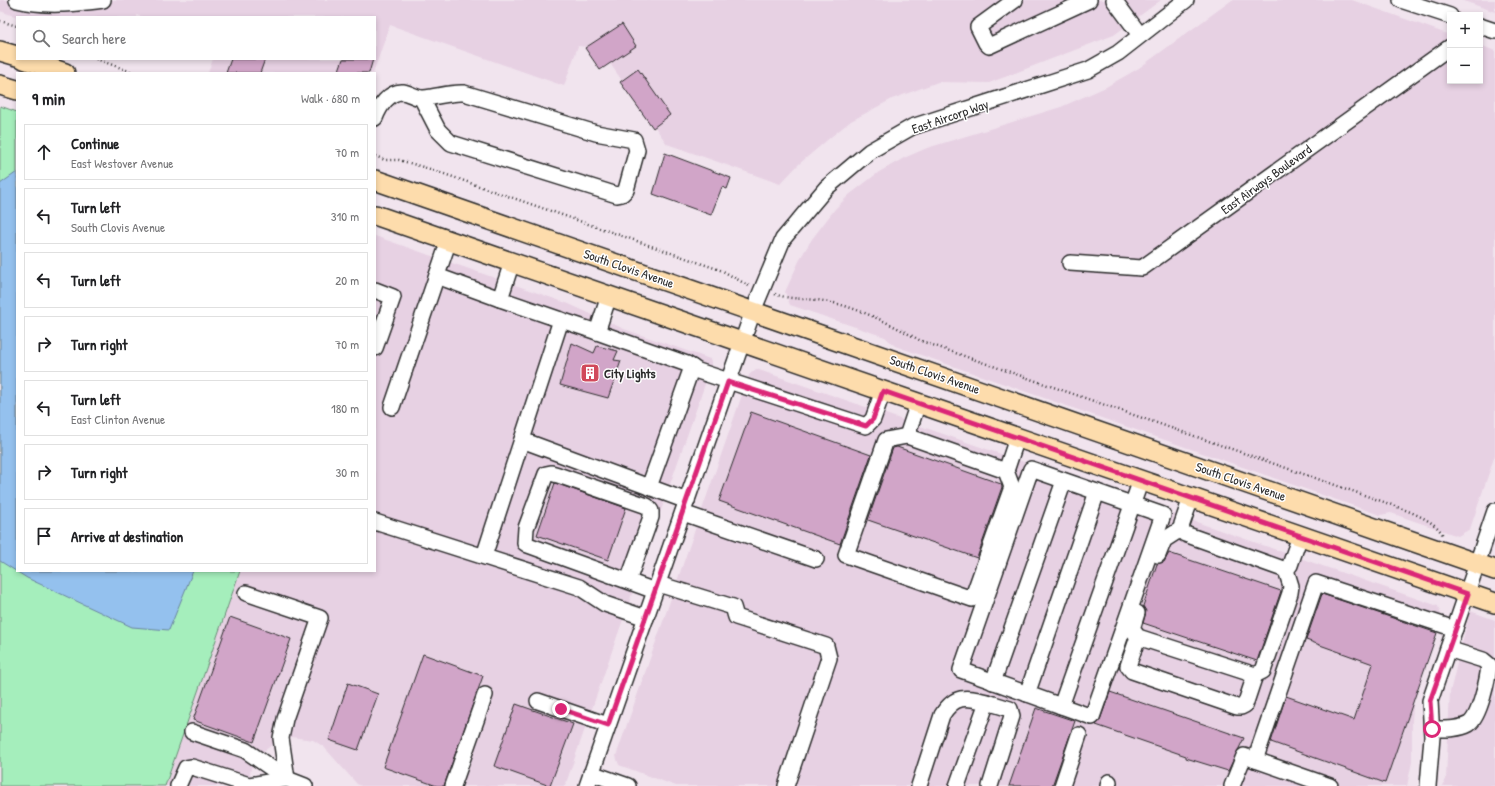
<!DOCTYPE html>
<html lang="en">
<head>
<meta charset="utf-8">
<style>
	body { margin:0; font-family:"Patrick Hand",sans-serif; background:#f6f6f6; color:#202124 }
	.controls { position:absolute; right:12px; top:12px; display:grid; overflow:hidden; border-radius:0px; box-shadow:0 2px 6px #0003 }
	.controls button { width:36px; height:36px; display:grid; place-items:center; padding:0; border:0; border-bottom:1px solid #e0e0e0; background:#fff; color:#202124; font:20px sans-serif }
	.stop { position:absolute; width:12px; height:12px; margin:-9px; border:3px solid #db2777; border-radius:50%; background:#fff }
	.stop.end { background:#db2777; border-color:#fff; box-shadow:0 1px 4px #0008 }
	.list { margin:0; padding:0; list-style:none }
	h2 { display:flex; justify-content:space-between; align-items:center; height:52px; margin:0; padding:0 16px; font-size:17px }
	h2 small { font-size:13px; font-weight:400; color:#757577 }
	.list li { display:grid; grid-template-columns:26px 1fr auto; gap:12px; align-items:center; box-sizing:border-box; height:56px; margin:0 8px 8px; padding:0 8px; border:1px solid #e0e0e0; border-radius:0px }
	.list b { display:block; font-size:15px; white-space:nowrap }
	.list p { margin:0; font-size:13px; white-space:nowrap; color:#757577 }
	.list em { font-size:13px; font-style:normal; color:#757577 }
	.icon { flex:none; width:22px; height:22px; fill:none; stroke:currentColor; stroke-width:2; stroke-linecap:round; stroke-linejoin:round }
	.map { position:relative; flex:none; width:1495px; height:786px; overflow:hidden }
	.search { position:absolute; background:#fff; box-shadow:0 2px 6px #0003; left:16px; top:16px; width:360px; height:44px; display:flex; align-items:center; gap:10px; box-sizing:border-box; padding:0 14px; border-radius:0px; color:#757577; font-size:15px }
	.panel { position:absolute; background:#fff; box-shadow:0 2px 6px #0003; left:16px; top:72px; width:360px; height:500px; border-radius:0px }
	.map>svg:first-child { display:block }
</style>
</head>
<body>
<div class="map">
<svg width="1495" height="786" viewBox="0 0 1495 786">
	<rect width="100%" height="100%" fill="#f1e4ee"/>
	<filter id="ink" filterUnits="userSpaceOnUse"><feTurbulence type="fractalNoise" baseFrequency=".025" numOctaves="2"/><feDisplacementMap in="SourceGraphic" scale="8" xChannelSelector="R" yChannelSelector="G"/><feConvolveMatrix kernelMatrix="1 2 1 2 8 2 1 2 1" color-interpolation-filters="sRGB"/></filter>
	<g filter="url(#ink)">
		<!-- built -->
		<g fill="#e7d1e3">
			<path d="M0 0H1161L1114 35 989 83 938 82 892 99 851 121 832 136 799 164 780 184 667 144 599 48 578 46 564 86 390 25 373 73H208L213 59H375V17H142L137 15V17H17L0 11Z"/>
			<path d="M1232 0H1352L1450 35V81H1480V45L1495 51V455L1470 529 1458 536 1391 513 1380 515 895 346 885 337 790 305 785 292 801 257 812 239 835 209 849 195 879 172 904 158 927 148 1061 107 1106 87 1139 68Z"/>
			<path d="M1461 0H1495V12Z"/>
			<path d="M375 236 569 304 624 329 710 359 712 364 565 786H361L357 784 324 747 313 740 292 737 277 741 259 755 251 768 248 786H165L240 571H375Z"/>
			<path d="M756 369 1438 606 1441 615 1414 697 1412 720V762L1407 786H676L619 765 616 756 749 375Z"/>
			<path d="M1470 611 1495 620V786H1443L1446 779 1450 692Z"/>
		</g>
		<!-- green -->
		<path fill="#a5eebc" stroke="#688c74" d="M0 106 17 112V571H240L165 786H0Z"/>
		<!-- water -->
		<path fill="#94c1ee" stroke="#6a85a0" d="M17 172V571H193L169 630 132 627 27 578 0 561V184Z"/>
		<!-- building -->
		<g fill="#d1a5c8" stroke="#2b2b2b">
			<path d="M622 24 636 46 600 70 585 48Z"/>
			<path d="M231 59H265L260 73H226Z"/>
			<path d="M343 59H373L369 73H338Z"/>
			<path d="M638 69 670 115 653 128 620 82Z"/>
			<path d="M665 153 731 178 727 189 722 187 711 215 653 194Z"/>
			<path d="M572 343 594 353 597 346 618 351 614 360 621 361 608 398 560 385Z"/>
			<path d="M751 412 871 455 840 544 719 501Z"/>
			<path d="M897 447 1001 484 1002 487 977 558 868 520 893 448Z"/>
			<path d="M555 483 626 508 608 560 537 535Z"/>
			<path d="M1169 553 1281 591 1257 661 1143 623 1146 611 1143 606 1157 564 1164 562Z"/>
			<path d="M1322 594 1437 633 1385 783 1271 742 1286 696 1354 720 1373 664 1306 640Z"/>
			<path d="M230 617 291 639 254 742 193 720Z"/>
			<path d="M423 654 483 676 444 786H437L383 767Z"/>
			<path d="M348 683 378 694 358 750 329 740Z"/>
			<path d="M1110 692 1244 738 1228 771 1186 758V756L1096 725 1100 720Z"/>
			<path d="M516 704 573 724 550 786 494 766Z"/>
			<path d="M1036 708 1075 721 1052 786H1009Z"/>
		</g>
		<g fill="none" stroke-linecap="round" stroke-linejoin="round">
			<!-- minor casing -->
			<g stroke="#2b2b2b" stroke-width="18">
				<g id="minor">
					<path d="M17 0C47 7 72 4 103 0"/>
					<path d="M1015 0 978 27 986 43 989 46 1089 0"/>
					<path d="M1114 0 1140 35"/>
					<path d="M1401 0 1450 16"/>
					<path d="M1480 26 1495 31"/>
					<path d="M375 118C379 107 389 91 403 92 410 93 417 99 424 98 437 97 450 92 464 93L596 133 634 140 637 150 626 190 622 194 617 195 451 143 438 130 422 99"/>
					<path d="M512 262 500 299 561 320"/>
					<path d="M1070 263 1142 268 1450 47"/>
					<path d="M437 276 500 299"/>
					<path d="M375 290 393 297 375 348"/>
					<path d="M597 332 687 364 698 371 866 426 873 419 883 391"/>
					<path d="M918 403 907 436 1006 471 1017 438"/>
					<path d="M392 407 449 240"/>
					<path d="M907 436 886 440 846 555 972 599 1012 487 1006 471"/>
					<path d="M522 440 649 487"/>
					<path d="M1031 469 1163 515 1092 717 961 670Z"/>
					<path d="M1191 498 1182 524 1181 529 1185 534 1283 569 1286 570 1290 565 1300 536"/>
					<path d="M687 501 649 487 692 367"/>
					<path d="M683 513 816 559"/>
					<path d="M375 522 579 587 605 604 646 618"/>
					<path d="M1158 555 1164 540 1181 529"/>
					<path d="M484 556 561 320 597 332 609 296"/>
					<path d="M628 581 651 517V511L647 506 558 475 551 473 546 474 526 528 525 543 528 545 655 591"/>
					<path d="M658 584 733 607 736 617 826 646 829 658 786 786"/>
					<path d="M246 593 320 618 285 719 281 738 287 779"/>
					<path d="M1137 613 1132 629 1138 637 1255 675 1263 671 1290 593 1291 586 1286 570"/>
					<path d="M1138 637 1128 666 1132 671 1237 707H1241L1245 705 1255 675"/>
					<path d="M993 682 1064 481"/>
					<path d="M1027 694 1097 492"/>
					<path d="M538 701 608 725"/>
					<path d="M1061 706 1141 480"/>
					<path d="M1432 729C1444 729 1458 730 1469 724 1480 716 1488 678 1489 665L1483 660 1448 649"/>
					<path d="M192 732 245 750 287 779 305 786"/>
					<path d="M1255 760 1316 583 1455 629"/>
					<path d="M591 773 628 786"/>
					<path d="M178 786 186 768 192 767 249 785 287 779"/>
					<path d="M453 786 485 695"/>
					<path d="M587 786 753 311 783 239 826 188 870 151 912 127 1088 70 1118 53 1186 0"/>
					<path d="M919 786 942 715C955 694 966 697 987 702"/>
					<path d="M957 786 987 702 1010 709 1012 716 990 786"/>
					<path d="M1062 786 1079 735"/>
					<path d="M1108 786 1109 782"/>
					<path d="M1232 786 1244 756 1330 786"/>
					<path d="M1428 786 1432 737 1430 701 1495 511"/>
				</g>
			</g>
			<!-- major casing -->
			<g stroke="#2b2b2b" stroke-width="22">
				<g id="major">
					<path d="M0 51 17 56"/>
					<path d="M24 59 65 73"/>
					<path d="M0 85 17 90"/>
					<path d="M375 180 1495 570"/>
					<path d="M375 215 1495 603"/>
				</g>
			</g>
			<!-- path -->
			<g stroke="#2b2b2b" stroke-width="2.5" stroke-dasharray="1 3" stroke-linecap="butt">
				<path d="M0 21 17 26"/>
				<path d="M96 59 135 73"/>
				<path d="M375 156 385 160H399L430 169 723 271 749 286"/>
				<path d="M775 294C790 300 807 298 824 301 855 306 894 325 921 341L1384 502C1399 508 1437 519 1443 536"/>
			</g>
			<!-- minor -->
			<use href="#minor" stroke="#fff" stroke-width="15"/>
			<!-- major -->
			<use href="#major" stroke="#fddcac" stroke-width="19"/>
		</g>
	</g>
	<g fill="none" stroke-linecap="round" stroke-linejoin="round" filter="url(#ink)">
		<!-- route -->
		<path stroke="#db2777" stroke-width="5" d="M561 709 608 725 728 382 866 426 873 419 883 391 1468 594 1430 701 1432 729"/>
	</g>
	<!-- icons -->
	<defs>
		<g id="building-square" transform="scale(1)"><rect x="-9" y="-9" width="18" height="18" rx="4" fill="#d1495b" stroke="#fff"/><path d="M-4-6H4V6H1V3H-1V6H-4ZM-2.5-4.3h1.7v1.8h-1.7ZM.8-4.3h1.7v1.8H.8ZM-2.5-1h1.7V.8h-1.7ZM.8-1h1.7V.8H.8Z" fill="#fff"/></g>
	</defs>
	<g fill-rule="evenodd">
		<use href="#building-square" x="590" y="373"/>
	</g>
	<g text-anchor="middle" stroke-width="3" stroke-linejoin="round" paint-order="stroke">
		<!-- street labels -->
		<g font-size="13" fill="#2b2b2b" stroke="#fff">
			<text transform="translate(950 116) rotate(-19)" y="5">East Aircorp Way</text>
			<text transform="translate(1266 179) rotate(-36)" y="5">East Airways Boulevard</text>
			<text transform="translate(629 268) rotate(19)" y="5">South Clovis Avenue</text>
			<text transform="translate(935 374) rotate(19)" y="5">South Clovis Avenue</text>
			<text transform="translate(1241 481) rotate(19)" y="5">South Clovis Avenue</text>
		</g>
		<!-- poi labels -->
		<g font-size="13" font-weight="bold" fill="#2b2b2b" stroke="#fff" text-anchor="start">
			<text x="604" y="378">City Lights</text>
		</g>
	</g>
</svg>
<div class="controls">
<button>+</button>
<button>−</button>
</div>
<div class="stop" style="left:1432px;top:729px"></div>
<div class="stop end" style="left:561px;top:709px"></div>
<div class="search"><svg class="icon" aria-label="search" viewBox="0 0 24 24"><circle cx="10" cy="10" r="6"/><path d="M15 15l6 6"/></svg>Search here</div>
<section class="panel">
<h2>9 min<small>Walk · 680 m</small></h2>
<ul class="list">
<li><svg class="icon" aria-label="ahead" viewBox="0 0 24 24"><path d="M12 20V5M6 11l6-6 6 6"/></svg><div><b>Continue</b><p>East Westover Avenue</p></div><em>70 m</em></li>
<li><svg class="icon" aria-label="left" viewBox="0 0 24 24"><path d="M17 20v-9H6M10 6l-5 5 5 5"/></svg><div><b>Turn left</b><p>South Clovis Avenue</p></div><em>310 m</em></li>
<li><svg class="icon" aria-label="left" viewBox="0 0 24 24"><path d="M17 20v-9H6M10 6l-5 5 5 5"/></svg><div><b>Turn left</b></div><em>20 m</em></li>
<li><svg class="icon" aria-label="right" viewBox="0 0 24 24"><path d="M7 20v-9h11M14 6l5 5-5 5"/></svg><div><b>Turn right</b></div><em>70 m</em></li>
<li><svg class="icon" aria-label="left" viewBox="0 0 24 24"><path d="M17 20v-9H6M10 6l-5 5 5 5"/></svg><div><b>Turn left</b><p>East Clinton Avenue</p></div><em>180 m</em></li>
<li><svg class="icon" aria-label="right" viewBox="0 0 24 24"><path d="M7 20v-9h11M14 6l5 5-5 5"/></svg><div><b>Turn right</b></div><em>30 m</em></li>
<li><svg class="icon" aria-label="arrive" viewBox="0 0 24 24"><path d="M6 21V4h12l-3 4 3 4H6"/></svg><div><b>Arrive at destination</b></div></li>
</ul>
</section>
</div>
</body>
</html>
